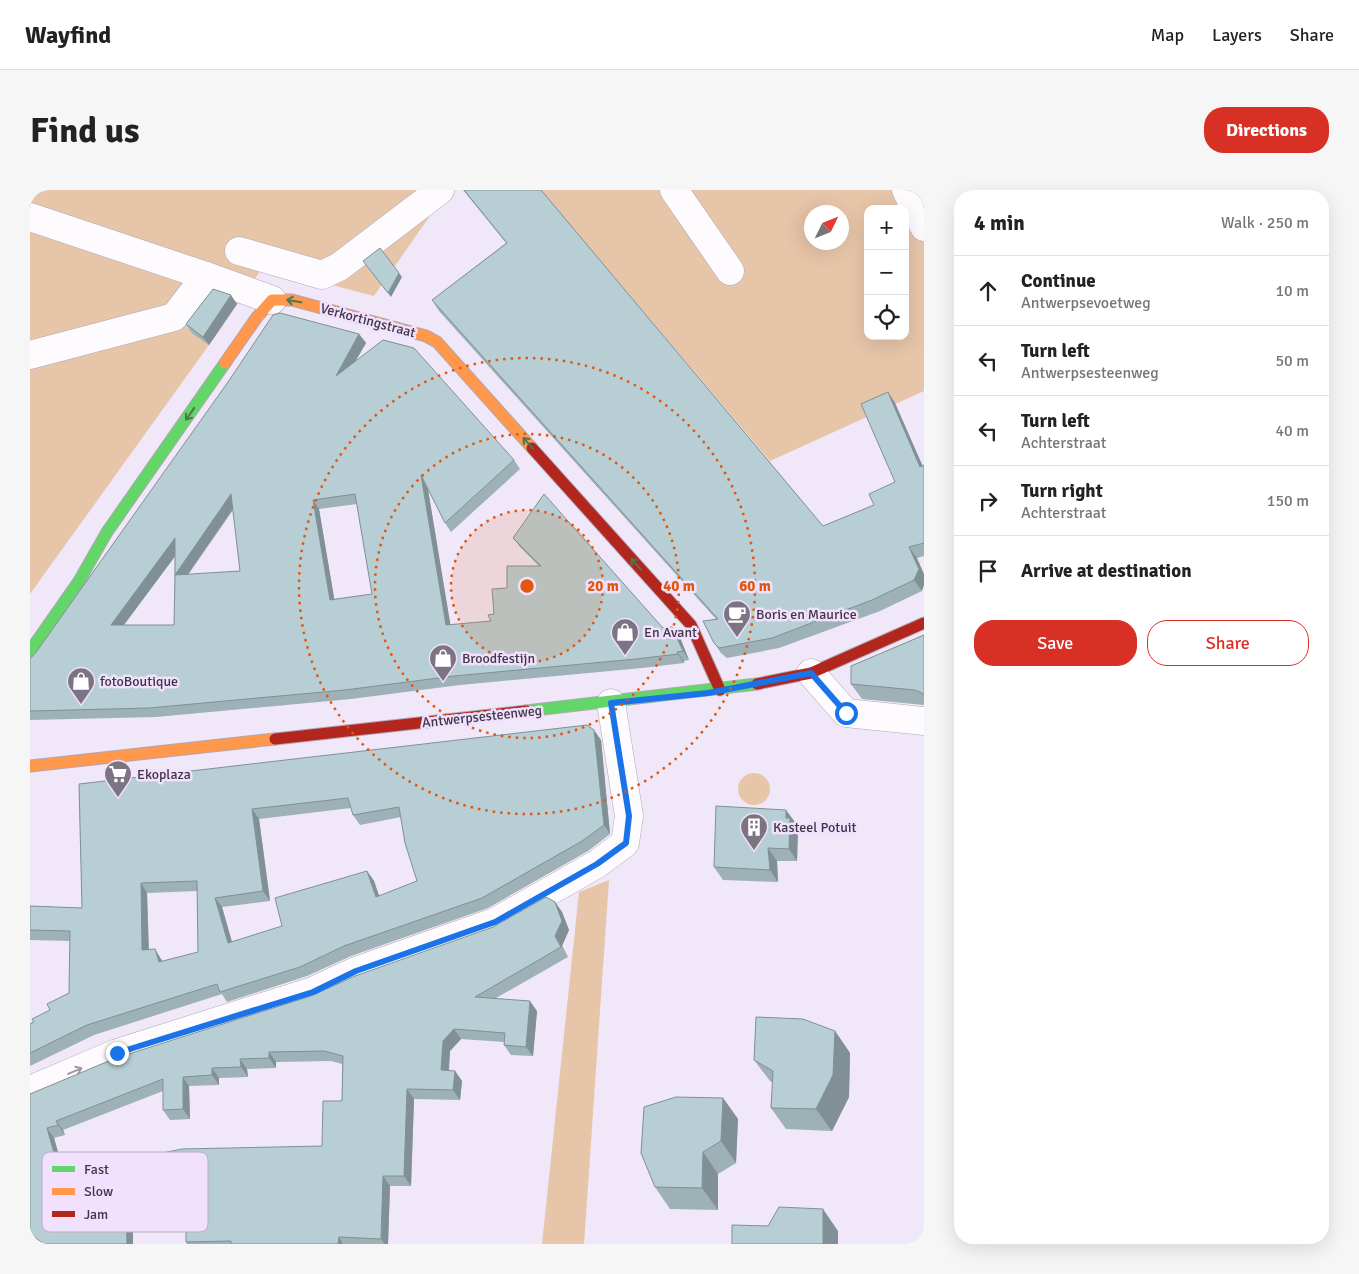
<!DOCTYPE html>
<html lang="en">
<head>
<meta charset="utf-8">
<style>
	body { margin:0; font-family:Signika,sans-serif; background:#f6f6f6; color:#222 }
	.controls { position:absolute; right:15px; top:15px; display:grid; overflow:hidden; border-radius:10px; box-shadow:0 5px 20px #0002 }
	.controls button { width:45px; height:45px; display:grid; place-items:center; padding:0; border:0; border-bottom:1px solid #e0e0e0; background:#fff; color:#222; font:25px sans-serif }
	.compass { position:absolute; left:774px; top:15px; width:45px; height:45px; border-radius:50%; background:#fff; box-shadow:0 5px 20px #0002; rotate:47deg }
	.stop { position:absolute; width:15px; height:15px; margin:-11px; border:4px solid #1a73e8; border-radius:50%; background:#fff }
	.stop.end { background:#1a73e8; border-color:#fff; box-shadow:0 1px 5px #0008 }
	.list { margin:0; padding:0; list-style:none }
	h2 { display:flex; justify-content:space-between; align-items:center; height:65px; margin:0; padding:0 20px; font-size:21px }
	h2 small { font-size:16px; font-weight:400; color:#767676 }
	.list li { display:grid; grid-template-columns:32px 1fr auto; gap:15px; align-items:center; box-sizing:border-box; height:70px; padding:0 20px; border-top:1px solid #e0e0e0 }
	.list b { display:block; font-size:19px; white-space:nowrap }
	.list p { margin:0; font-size:16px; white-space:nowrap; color:#767676 }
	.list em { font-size:16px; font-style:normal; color:#767676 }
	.actions { display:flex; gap:10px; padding:15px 20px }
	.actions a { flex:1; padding:11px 0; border:1px solid #d93025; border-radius:20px; text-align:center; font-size:18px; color:#d93025 }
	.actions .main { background:#d93025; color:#fff }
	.icon { flex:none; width:28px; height:28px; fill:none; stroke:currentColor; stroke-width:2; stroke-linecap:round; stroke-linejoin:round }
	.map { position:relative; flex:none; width:894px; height:1054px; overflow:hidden; border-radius:20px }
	header { display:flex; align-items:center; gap:30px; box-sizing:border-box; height:70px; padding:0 25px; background:#fff; border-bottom:1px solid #e0e0e0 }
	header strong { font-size:24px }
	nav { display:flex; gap:28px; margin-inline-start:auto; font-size:18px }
	.intro { display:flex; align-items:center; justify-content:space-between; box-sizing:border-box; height:120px; padding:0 30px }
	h1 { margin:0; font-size:35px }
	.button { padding:12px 22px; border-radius:20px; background:#d93025; color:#fff; font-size:18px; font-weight:700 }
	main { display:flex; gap:30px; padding:0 30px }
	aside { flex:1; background:#fff; border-radius:20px; box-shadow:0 5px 20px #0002 }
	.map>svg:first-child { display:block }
</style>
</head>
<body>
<header>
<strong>Wayfind</strong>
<nav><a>Map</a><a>Layers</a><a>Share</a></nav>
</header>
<div class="intro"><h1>Find us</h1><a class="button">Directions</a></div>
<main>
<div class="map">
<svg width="894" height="1054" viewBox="0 0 894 1054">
	<rect width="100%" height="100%" fill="#f0e7f8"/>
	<!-- green -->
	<g fill="#e7c5a9" fill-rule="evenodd">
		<path d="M0 0H418L344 106 233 77 179 155 0 404Z"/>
		<path d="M511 0H894V201L740 271ZM838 19H875V146H838ZM782 22H812V52H782Z"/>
		<circle cx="724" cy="599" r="16"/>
		<path d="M579 690 554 1054H512L549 702Z"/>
	</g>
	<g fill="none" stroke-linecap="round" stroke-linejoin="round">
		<!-- street casing -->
		<g stroke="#afa7b5" stroke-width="29">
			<g id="street">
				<path d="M644 0 700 81"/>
				<path d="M876 0 894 37"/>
				<path d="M0 27 176 86"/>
				<path d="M209 61 292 85 309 77 410 0"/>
				<path d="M0 165 144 127 176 86 242 110"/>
				<path d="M781 483 816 523 894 531"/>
				<path d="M0 900 87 863 283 801 326 781 465 732 567 674 595 653 599 626 581 513"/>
			</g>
		</g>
		<!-- fast casing -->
		<g stroke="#afa7b5" stroke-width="13">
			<g id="fast">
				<path d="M0 461 49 391 77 342 195 173"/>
				<path d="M496 521 727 494"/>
			</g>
		</g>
		<!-- slow casing -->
		<g stroke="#afa7b5" stroke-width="13">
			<g id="slow">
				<path d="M195 173 227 127 242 110H262L396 146 407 152 502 258"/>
				<path d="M0 576 245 549"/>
			</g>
		</g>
		<!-- jam casing -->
		<g stroke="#afa7b5" stroke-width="13">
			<g id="jam">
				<path d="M502 258 661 435 690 500"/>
				<path d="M727 494 781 483 894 433"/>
				<path d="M245 549 496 521"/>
			</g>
		</g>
		<!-- street -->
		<use href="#street" stroke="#fdfbfe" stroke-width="28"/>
		<!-- fast -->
		<use href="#fast" stroke="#63d668" stroke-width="11"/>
		<!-- slow -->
		<use href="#slow" stroke="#ff974d" stroke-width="11"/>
		<!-- jam -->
		<use href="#jam" stroke="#b3261e" stroke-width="11"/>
	</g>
	<!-- wall -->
	<g fill="#9db1b6" fill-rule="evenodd">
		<path d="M433 0H511L793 336 844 315 865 292 858 202 865 213 892 276 894 275V366L887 368 892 401 850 421 749 458 697 468 691 463 684 453 686 429 409 121 402 110 476 53Z"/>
		<path d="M207 114 179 155 162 143 156 134Z"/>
		<path d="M329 144 336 153 325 171 484 270 490 279 421 342 415 333 398 299 420 435 461 431 477 398 509 376 490 357 483 348 633 438 642 437 649 445 659 470 654 471V473L612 478 430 495 321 509 126 527 0 530V469ZM327 314 342 404 304 409 289 319ZM203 320 210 381 158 385ZM145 366 144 435H94Z"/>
		<path d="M894 445V515L832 509 821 494Z"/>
		<path d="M571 550 580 644 558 661 458 718 321 766 277 786 197 812 192 804 64 845 0 876V834L20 820 39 803 40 751 0 750V716L52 718 49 594ZM321 618 323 625 330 635 371 627 387 691 349 706 344 691 337 681 252 736 202 752 192 717 240 711 229 629ZM167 701 168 762 132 771 131 769 119 760 117 703Z"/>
		<path d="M765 632V635L768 640 767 671H747L748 692 693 690 684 677Z"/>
		<path d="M525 712 532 722 539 740 532 756 538 767 466 808 507 821 503 866 481 865 474 855V852L431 849 420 861 419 881H425L432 891 430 910 384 909 381 996H360L358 1054H157L156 1052V1031H103V1054H7L0 1049V904L281 806 463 737ZM301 871 312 874V911L292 956 34 983 24 948 35 945 33 940 133 901V920L140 930 160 929 159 896 189 895V888L218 887 217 879 246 878V872Z"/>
		<path d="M805 841 820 863 819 907 802 941 756 939 741 918 743 893 740 891 724 870Z"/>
		<path d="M693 908 708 929 706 973 688 984V1020L640 1019 625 997Z"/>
	</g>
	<!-- shaded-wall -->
	<g fill="#809094">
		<path d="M369 83 372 87 361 107 358 103Z"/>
		<path d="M201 105 207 114 179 155 173 147Z"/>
		<path d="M329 144 336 153 312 195 306 186Z"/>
		<path d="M858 202 865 213 894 279 890 277Z"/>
		<path d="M391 285 397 294 422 444 416 435Z"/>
		<path d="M201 304 207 313 151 394 145 385Z"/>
		<path d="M283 310 289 319 306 419 300 410Z"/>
		<path d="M145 348 152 357 87 444 81 435Z"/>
		<path d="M879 357 887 368 894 384V395L892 401 884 390Z"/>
		<path d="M642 437 649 445 659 470 653 461Z"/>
		<path d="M647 462 654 471V473L648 464Z"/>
		<path d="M564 540 571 550 580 644 574 635Z"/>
		<path d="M222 619 229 629 240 711 233 701Z"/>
		<path d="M756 620 765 632V635L768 640 767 671 759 659 756 628Z"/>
		<path d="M738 658 747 671 748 692 740 680Z"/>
		<path d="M337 681 344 691 353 717 346 707Z"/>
		<path d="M111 693 117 703 119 770 112 760Z"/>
		<path d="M185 708 192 717 205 763 198 753Z"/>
		<path d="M525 712 532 722 539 740 532 756 538 767 525 746Z"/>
		<path d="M125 759 131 769 136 782 129 772Z"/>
		<path d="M500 811 507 821 503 866 496 857Z"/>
		<path d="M424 839 431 849 420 861 418 890 411 880 413 851Z"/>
		<path d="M805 841 820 863 819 907 802 941 786 919Z"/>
		<path d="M239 862 246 872V878L239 868Z"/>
		<path d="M210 869 217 879 218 887 211 877Z"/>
		<path d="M182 878 189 888V895L182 885Z"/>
		<path d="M425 881 432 891 430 910 423 900Z"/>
		<path d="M153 887 159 896 160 929 153 919Z"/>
		<path d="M377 899 384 909 381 996 374 986Z"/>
		<path d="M693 908 708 929 706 973 691 951Z"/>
		<path d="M26 931 33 940 35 945 28 935Z"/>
		<path d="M17 938 24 948 37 994 30 984Z"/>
		<path d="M673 962 688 984V1020L672 998Z"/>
		<path d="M353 986 360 996 358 1054H355L351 1049Z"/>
		<path d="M793 1019 808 1041V1054H793Z"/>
		<path d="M96 1021 103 1031V1054H97Z"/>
		<path d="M309 1047 313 1054H308Z"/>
	</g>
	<!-- building -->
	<g fill="#b7ced4" stroke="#809094" fill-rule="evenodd">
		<path d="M434 0H511L793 336 844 315 839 304 865 292 831 214 858 202 890 277 894 275V353L879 357 889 379 884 390 842 410 742 448 689 458 684 453 673 431 688 429 402 110 477 53Z"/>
		<path d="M350 58 369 83 358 103 333 71Z"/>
		<path d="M183 99 201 105 173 147 156 134Z"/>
		<path d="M250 123 329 144 306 186 353 150 384 158 484 270 415 333 391 285 416 435 461 431 458 425 464 424 462 399 477 398V376H511L483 348 514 304 633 438 642 437 653 461 647 462 648 464 606 469 424 486 315 500 119 518 0 521V469L7 461 198 192 243 125ZM201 304 210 381 145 385 144 435H81L145 348V385ZM325 304 342 404 300 410 283 310Z"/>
		<path d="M894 445V505L892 503 885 500 821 494V476Z"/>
		<path d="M557 535 564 540 574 635 552 651 452 708 314 756 270 777 190 802 187 794 57 835 0 863V834L4 832 2 829 20 820 17 814 39 803 40 741 0 740V716L52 718 49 594ZM318 608 323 625 369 617 375 653 387 691 346 707 337 681 245 708 252 736 198 753 185 708 233 701 222 619ZM167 691 168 762 129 772 125 759 112 760 111 693Z"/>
		<path d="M686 616 756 620V628H760L759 659 738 658 740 680 684 677Z"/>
		<path d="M516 707 525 712 532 731 525 746 531 757 445 807 500 811 496 857 474 855 475 843 424 839 413 851 411 880 425 881 423 900 377 899 374 986H353L351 1049 309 1047 308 1054H201V1051L156 1052V1021H96L97 1054H14L0 1044V904L86 868 281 806 325 786 463 737ZM294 861 313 866 312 911H293L292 956 152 959 30 984 17 938 28 935 26 931 133 889V920L153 919V887L182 885V878L211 877 210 869 239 868V862Z"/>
		<path d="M726 827 773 829 805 841 803 885 786 919 741 918 743 881 724 870Z"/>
		<path d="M646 907 693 908 691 951 673 962 672 998 625 997 611 963 614 917Z"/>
		<path d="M749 1017 793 1019V1054H702V1035L738 1036Z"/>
	</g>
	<!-- one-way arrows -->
	<defs><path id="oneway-shaft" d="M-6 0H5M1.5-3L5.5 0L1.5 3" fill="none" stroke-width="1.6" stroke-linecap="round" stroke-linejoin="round" transform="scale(1.25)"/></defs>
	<g stroke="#4d7652">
		<use href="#oneway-shaft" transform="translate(264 111) rotate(-170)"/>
		<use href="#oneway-shaft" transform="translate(160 224) rotate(125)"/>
		<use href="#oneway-shaft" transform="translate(498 253) rotate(-132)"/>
		<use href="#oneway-shaft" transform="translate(606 374) rotate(-132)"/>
	</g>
	<use stroke="#9e98a1" href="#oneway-shaft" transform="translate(45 881) rotate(-23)"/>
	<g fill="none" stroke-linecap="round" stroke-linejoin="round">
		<!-- route -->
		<path stroke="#1a73e8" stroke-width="6" d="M87 863 283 802 326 781 465 732 567 674 596 653 599 626 581 513 678 503 781 483 816 523"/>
	</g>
	<!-- distance rings -->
	<circle cx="497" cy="396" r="76" fill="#e0570f" fill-opacity=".12"/>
	<g fill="none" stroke="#e0570f" stroke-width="2.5" stroke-dasharray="2.5 5">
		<circle cx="497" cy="396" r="76"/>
		<circle cx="497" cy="396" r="152"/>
		<circle cx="497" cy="396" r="228"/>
	</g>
	<!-- icons -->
	<defs>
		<g id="cafe-pin" transform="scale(1.4375)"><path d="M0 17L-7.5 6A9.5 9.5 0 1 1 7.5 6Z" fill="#7c7483" stroke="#f1e1fe"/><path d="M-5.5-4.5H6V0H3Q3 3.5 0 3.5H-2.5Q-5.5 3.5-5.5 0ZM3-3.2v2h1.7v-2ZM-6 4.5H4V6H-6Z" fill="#fff"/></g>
		<g id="shop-pin" transform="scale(1.4375)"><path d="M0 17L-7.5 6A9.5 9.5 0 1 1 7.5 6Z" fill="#7c7483" stroke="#f1e1fe"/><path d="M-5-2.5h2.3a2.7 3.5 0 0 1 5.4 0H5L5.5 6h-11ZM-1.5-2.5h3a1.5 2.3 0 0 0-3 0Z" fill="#fff"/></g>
		<g id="supermarket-pin" transform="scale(1.4375)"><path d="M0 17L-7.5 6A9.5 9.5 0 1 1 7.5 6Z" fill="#7c7483" stroke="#f1e1fe"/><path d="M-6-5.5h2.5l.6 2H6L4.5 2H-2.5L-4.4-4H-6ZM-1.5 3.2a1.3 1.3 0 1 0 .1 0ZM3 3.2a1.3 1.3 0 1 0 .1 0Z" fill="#fff"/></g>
		<g id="building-pin" transform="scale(1.4375)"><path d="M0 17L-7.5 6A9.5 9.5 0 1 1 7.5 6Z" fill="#7c7483" stroke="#f1e1fe"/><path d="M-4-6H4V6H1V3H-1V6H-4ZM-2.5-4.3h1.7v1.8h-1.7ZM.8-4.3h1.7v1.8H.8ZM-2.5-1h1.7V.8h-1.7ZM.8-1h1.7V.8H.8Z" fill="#fff"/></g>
	</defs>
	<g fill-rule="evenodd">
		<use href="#cafe-pin" x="707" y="424"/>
		<use href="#shop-pin" x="595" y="442"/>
		<use href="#shop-pin" x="413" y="468"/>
		<use href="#shop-pin" x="51" y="491"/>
		<use href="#supermarket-pin" x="88" y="584"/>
		<use href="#building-pin" x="724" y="637"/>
	</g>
	<g text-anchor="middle" stroke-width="5" stroke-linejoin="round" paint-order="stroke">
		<!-- street labels -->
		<g font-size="14" fill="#3e3644" stroke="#f1e1fe">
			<text transform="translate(338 130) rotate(15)" y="5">Verkortingstraat</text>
			<text transform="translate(452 526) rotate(-6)" y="5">Antwerpsesteenweg</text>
		</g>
		<!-- poi labels -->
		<g font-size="14" fill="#3e3644" stroke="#f1e1fe" text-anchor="start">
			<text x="726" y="429">Boris en Maurice</text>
			<text x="614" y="447">En Avant</text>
			<text x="432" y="473">Broodfestijn</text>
			<text x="70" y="496">fotoBoutique</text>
			<text x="107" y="589">Ekoplaza</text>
			<text x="743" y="642">Kasteel Potuit</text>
		</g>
	</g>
	<!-- legend -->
	<rect x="12" y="962" width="166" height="80" rx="8" fill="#f1e1fe" stroke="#bbaec6" stroke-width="1"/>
	<rect x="22" y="976" width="23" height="6" fill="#63d668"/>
	<rect x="22" y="998" width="23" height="7" fill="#ff974d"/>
	<rect x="22" y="1021" width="23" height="6" fill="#b3261e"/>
	<g font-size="14" fill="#3e3644">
		<text x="54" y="984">Fast</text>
		<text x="54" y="1006">Slow</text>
		<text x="54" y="1029">Jam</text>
	</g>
	<circle cx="497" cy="396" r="8" fill="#e0570f" stroke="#f1e1fe" stroke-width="2.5"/>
	<g font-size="15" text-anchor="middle" font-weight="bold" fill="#e0570f" stroke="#f1e1fe" stroke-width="5" stroke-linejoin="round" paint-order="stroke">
		<text x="573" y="401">20 m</text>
		<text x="649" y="401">40 m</text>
		<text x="725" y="401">60 m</text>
	</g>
</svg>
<div class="controls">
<button>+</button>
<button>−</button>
<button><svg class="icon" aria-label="locate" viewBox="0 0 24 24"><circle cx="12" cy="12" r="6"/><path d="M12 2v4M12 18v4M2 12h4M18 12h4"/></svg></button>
</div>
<svg class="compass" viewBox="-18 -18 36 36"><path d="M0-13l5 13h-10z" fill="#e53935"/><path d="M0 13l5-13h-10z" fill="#767676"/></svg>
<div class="stop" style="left:816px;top:523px"></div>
<div class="stop end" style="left:87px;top:863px"></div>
</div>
<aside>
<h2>4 min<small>Walk · 250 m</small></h2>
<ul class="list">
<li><svg class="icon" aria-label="ahead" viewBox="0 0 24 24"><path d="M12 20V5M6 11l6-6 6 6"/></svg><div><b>Continue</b><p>Antwerpsevoetweg</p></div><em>10 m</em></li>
<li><svg class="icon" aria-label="left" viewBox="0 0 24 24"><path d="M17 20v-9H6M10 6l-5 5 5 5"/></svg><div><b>Turn left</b><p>Antwerpsesteenweg</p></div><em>50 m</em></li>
<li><svg class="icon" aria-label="left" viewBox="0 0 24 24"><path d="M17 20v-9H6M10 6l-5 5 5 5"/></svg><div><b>Turn left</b><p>Achterstraat</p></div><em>40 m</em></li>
<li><svg class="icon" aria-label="right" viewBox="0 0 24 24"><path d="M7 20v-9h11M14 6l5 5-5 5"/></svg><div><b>Turn right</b><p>Achterstraat</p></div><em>150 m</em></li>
<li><svg class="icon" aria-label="arrive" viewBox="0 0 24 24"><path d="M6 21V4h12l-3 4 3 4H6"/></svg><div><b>Arrive at destination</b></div></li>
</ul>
<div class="actions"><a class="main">Save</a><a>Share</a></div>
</aside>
</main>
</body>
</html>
